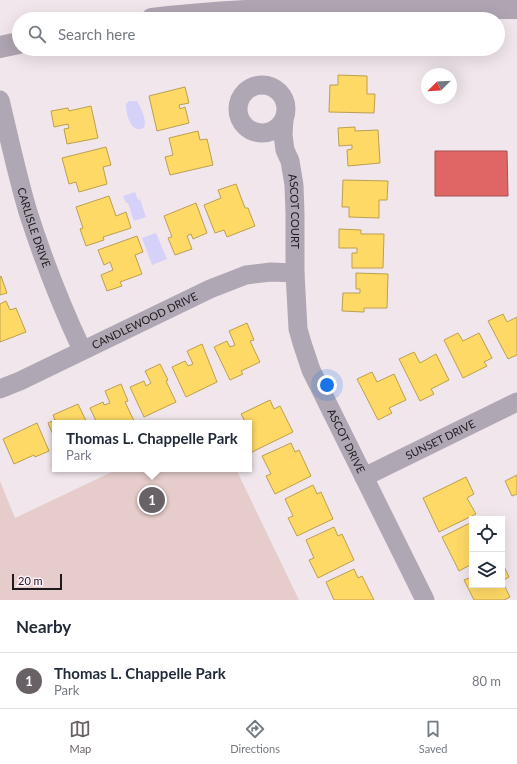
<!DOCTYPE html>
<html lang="en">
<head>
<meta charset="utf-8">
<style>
	body { margin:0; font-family:Lato,sans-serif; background:#f6f6f7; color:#1f2937 }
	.controls { position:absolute; right:12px; bottom:12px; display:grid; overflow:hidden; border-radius:0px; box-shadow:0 4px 16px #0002 }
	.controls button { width:36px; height:36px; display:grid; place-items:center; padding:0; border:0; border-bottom:1px solid #e0e1e3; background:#fff; color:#1f2937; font:20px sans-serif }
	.compass { position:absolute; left:421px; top:68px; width:36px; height:36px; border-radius:50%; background:#fff; box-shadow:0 4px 16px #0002; rotate:246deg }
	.scale { position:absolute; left:12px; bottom:10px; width:50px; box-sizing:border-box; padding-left:4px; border:2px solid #1e191c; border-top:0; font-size:11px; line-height:14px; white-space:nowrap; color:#1e191c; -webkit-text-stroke:3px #fef1fa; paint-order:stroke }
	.you { position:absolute; left:327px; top:385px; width:14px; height:14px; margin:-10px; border:3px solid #fff; border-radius:50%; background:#1a73e8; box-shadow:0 0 0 6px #1a73e833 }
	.badge { display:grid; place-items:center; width:26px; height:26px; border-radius:50%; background:#686165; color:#fff; font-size:13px; font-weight:700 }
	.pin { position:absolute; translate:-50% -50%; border:2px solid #fff; box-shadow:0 1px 4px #0006 }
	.popup { position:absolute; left:52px; top:420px; width:200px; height:52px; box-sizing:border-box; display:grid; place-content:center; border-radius:0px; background:#fff; filter:drop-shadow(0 1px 3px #0005); font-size:13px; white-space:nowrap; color:#747a83 }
	.popup b { font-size:15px; color:#1f2937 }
	.popup::after { content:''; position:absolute; left:50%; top:100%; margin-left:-8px; border:8px solid transparent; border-top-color:#fff }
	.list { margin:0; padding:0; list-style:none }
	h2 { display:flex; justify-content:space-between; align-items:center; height:52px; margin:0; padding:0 16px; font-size:17px }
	h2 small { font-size:13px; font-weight:400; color:#747a83 }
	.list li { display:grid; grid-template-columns:26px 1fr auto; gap:12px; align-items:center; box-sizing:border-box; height:56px; padding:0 16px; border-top:1px solid #e0e1e3 }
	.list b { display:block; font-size:15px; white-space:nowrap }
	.list p { margin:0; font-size:13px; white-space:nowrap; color:#747a83 }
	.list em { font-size:13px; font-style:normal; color:#747a83 }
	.icon { flex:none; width:22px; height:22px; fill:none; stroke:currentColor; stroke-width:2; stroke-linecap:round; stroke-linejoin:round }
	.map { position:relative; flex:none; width:517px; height:600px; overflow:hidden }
	.search { position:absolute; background:#fff; box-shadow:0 4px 16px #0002; left:12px; right:12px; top:12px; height:44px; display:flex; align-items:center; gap:10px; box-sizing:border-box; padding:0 14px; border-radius:22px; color:#747a83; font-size:15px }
	.sheet { height:108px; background:#fff }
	nav { display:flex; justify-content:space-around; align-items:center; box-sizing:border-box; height:56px; border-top:1px solid #e0e1e3; background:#fff; font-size:11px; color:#747a83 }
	nav a { display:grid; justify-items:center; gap:2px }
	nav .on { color:#686165 }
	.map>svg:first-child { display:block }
</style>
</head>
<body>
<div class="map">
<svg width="517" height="600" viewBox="0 0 517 600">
	<rect width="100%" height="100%" fill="#f0e6ec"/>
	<!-- green -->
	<path fill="#e6cdcb" d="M118 469H236L299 600H0V481L15 518Z"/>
	<!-- water -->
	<g fill="#d5d1f8">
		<path d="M129 101H137C141 108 147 120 144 128 130 134 126 114 126 104Z"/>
		<path d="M135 192 138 200 140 199 146 217 134 221 128 203H126L123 196Z"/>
		<path d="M156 233 167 259 152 265 142 238Z"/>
	</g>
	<!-- homes -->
	<g fill="#ffd966" stroke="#bc9f50">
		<path d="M338 75 367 76V94H375L374 113 329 112 330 85H338Z"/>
		<path d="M185 87 189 103 179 105 180 109 185 107 189 123 157 131 149 96Z"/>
		<path d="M91 106 98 138 67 144 64 129 69 128 68 124 54 127 51 111 68 108 69 111Z"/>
		<path d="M355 127V131L378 130 380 163 348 166 347 150 352 149V145L339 146 338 128Z"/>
		<path d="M198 131 200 140 207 139 213 165 170 175 165 157 173 155 169 138Z"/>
		<path d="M106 147 111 165 103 167 107 184 79 192 76 182 69 184 62 158Z"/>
		<path d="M343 180 388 181 387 200H379V218L349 217V207H342Z"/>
		<path d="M236 184 245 208H248L255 226 227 237 224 230 215 233 204 205 221 198 218 190Z"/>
		<path d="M109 196 116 216 126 212 131 228 103 237 104 240 86 246 80 229 83 228 76 207Z"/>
		<path d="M196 203 207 233 193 239 191 234 187 236 192 249 175 255 168 238 172 237 164 216Z"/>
		<path d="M339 229 361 230V234H384L383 268H352V253H357V248H339Z"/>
		<path d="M137 236 143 252 135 255 142 274 120 282 122 286 107 291 101 275 113 270 110 262 104 265 98 250Z"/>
		<path d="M356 273 388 274 387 308H364V312L342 311 343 293H360V289H356Z"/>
		<path d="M1 276 7 293 0 295V277Z"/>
		<path d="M6 301 10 310 16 308 26 332 0 342V304Z"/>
		<path d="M503 314 507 322 517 317V355L508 359 488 321Z"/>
		<path d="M247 323 254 340 250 341 260 362 241 371 243 374 230 380 214 347 227 341 230 347 235 345 229 331Z"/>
		<path d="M458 333 463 341 479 333 492 358 484 362 487 366 463 378 444 340Z"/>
		<path d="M202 344 217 382 186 397 172 367 185 361 188 366 193 364 187 351Z"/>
		<path d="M414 352 420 363 436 354 449 380 431 389 434 394 420 401 399 359Z"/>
		<path d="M160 364 168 380 166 381 176 402 144 417 130 387 144 381 146 386 151 383 145 371Z"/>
		<path d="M372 372 377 382 394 374 406 400 389 408 392 413 378 420 357 379Z"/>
		<path d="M121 384 128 401 125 402 135 423H97L90 408 103 402 104 405 110 403 105 391Z"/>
		<path d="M270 400 274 409 280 406 293 432 252 452 249 445V423H246L241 414Z"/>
		<path d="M78 404 87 423H55V439L48 423 55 420 53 415Z"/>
		<path d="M37 423 49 451 35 457 34 455 14 464 3 439Z"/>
		<path d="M291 443 295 452 299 450 311 476 275 494 266 476 271 474 262 456Z"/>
		<path d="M517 475V494L512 496 505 481Z"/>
		<path d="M466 477 474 494 467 498 476 514 439 532 423 498Z"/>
		<path d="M313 485 317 494 321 492 333 519 297 536 288 518 293 516 285 499Z"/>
		<path d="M472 522V564L459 571 442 537Z"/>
		<path d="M334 527 338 536 342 534 354 560 318 578 309 560 314 558 306 540Z"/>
		<path d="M502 562 509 577 502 581 510 597 504 600H474L464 580 472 577V585H502Z"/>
		<path d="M354 569 358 578 362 576 374 600H334L326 582Z"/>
	</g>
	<!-- shops -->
	<path fill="#e06666" stroke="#a64f50" d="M435 151H507L508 196H435Z"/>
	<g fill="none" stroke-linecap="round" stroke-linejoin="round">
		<!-- street -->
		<g stroke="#afa7b3" stroke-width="19">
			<circle cx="262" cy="109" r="24"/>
			<path id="s1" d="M0 100C9 137 17 175 28 212 43 259 61 305 82 350"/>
			<path id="s2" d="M284 119 283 135 285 150 290 161 294 185 295 213V273L298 329 302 343 311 370 425 600"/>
			<path id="s3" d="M0 389 20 381 210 289 246 275 271 272 295 273"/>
			<path id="s4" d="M364 477 517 402"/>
		</g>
		<!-- secondary -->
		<g stroke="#afa5b2" stroke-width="22">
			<path d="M152 19C273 4 396 9 517 8"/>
			<path d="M0 47 19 43"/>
		</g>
	</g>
	<g text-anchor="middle" stroke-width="4" stroke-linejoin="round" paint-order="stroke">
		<!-- street labels -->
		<g font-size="11" fill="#1e191c" stroke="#fef1fa">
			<text dy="4" stroke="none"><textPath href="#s2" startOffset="94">ASCOT COURT</textPath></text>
			<text dy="4" stroke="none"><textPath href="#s1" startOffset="132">CARLISLE DRIVE</textPath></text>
			<text dy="4" stroke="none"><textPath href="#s3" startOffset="160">CANDLEWOOD DRIVE</textPath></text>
			<text dy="4" stroke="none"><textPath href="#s4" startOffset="85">SUNSET DRIVE</textPath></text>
			<text dy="4" stroke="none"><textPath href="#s2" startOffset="334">ASCOT DRIVE</textPath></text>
		</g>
	</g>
</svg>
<div class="controls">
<button><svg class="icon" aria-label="locate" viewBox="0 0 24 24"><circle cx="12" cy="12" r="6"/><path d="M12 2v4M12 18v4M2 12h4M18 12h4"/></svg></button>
<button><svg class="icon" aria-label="layers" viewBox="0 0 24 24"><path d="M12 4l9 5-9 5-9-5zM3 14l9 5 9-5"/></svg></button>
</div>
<svg class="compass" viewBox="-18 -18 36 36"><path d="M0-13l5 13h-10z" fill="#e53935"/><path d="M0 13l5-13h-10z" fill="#747a83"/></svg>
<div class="scale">20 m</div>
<div class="you"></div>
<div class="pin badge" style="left:152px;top:500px">1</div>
<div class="popup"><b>Thomas L. Chappelle Park</b>Park</div>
<div class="search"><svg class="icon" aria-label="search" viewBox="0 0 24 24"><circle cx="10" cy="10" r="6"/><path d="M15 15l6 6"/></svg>Search here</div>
</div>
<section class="sheet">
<h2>Nearby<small></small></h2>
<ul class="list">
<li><span class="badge">1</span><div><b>Thomas L. Chappelle Park</b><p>Park</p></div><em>80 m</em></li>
</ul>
</section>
<nav>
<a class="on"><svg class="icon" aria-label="map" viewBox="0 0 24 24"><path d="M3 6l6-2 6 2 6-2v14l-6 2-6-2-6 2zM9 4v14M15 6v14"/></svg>Map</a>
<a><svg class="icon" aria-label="directions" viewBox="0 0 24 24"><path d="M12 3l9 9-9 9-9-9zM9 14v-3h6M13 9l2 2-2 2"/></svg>Directions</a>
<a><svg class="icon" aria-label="saved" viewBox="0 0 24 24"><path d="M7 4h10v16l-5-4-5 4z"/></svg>Saved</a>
</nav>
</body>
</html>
